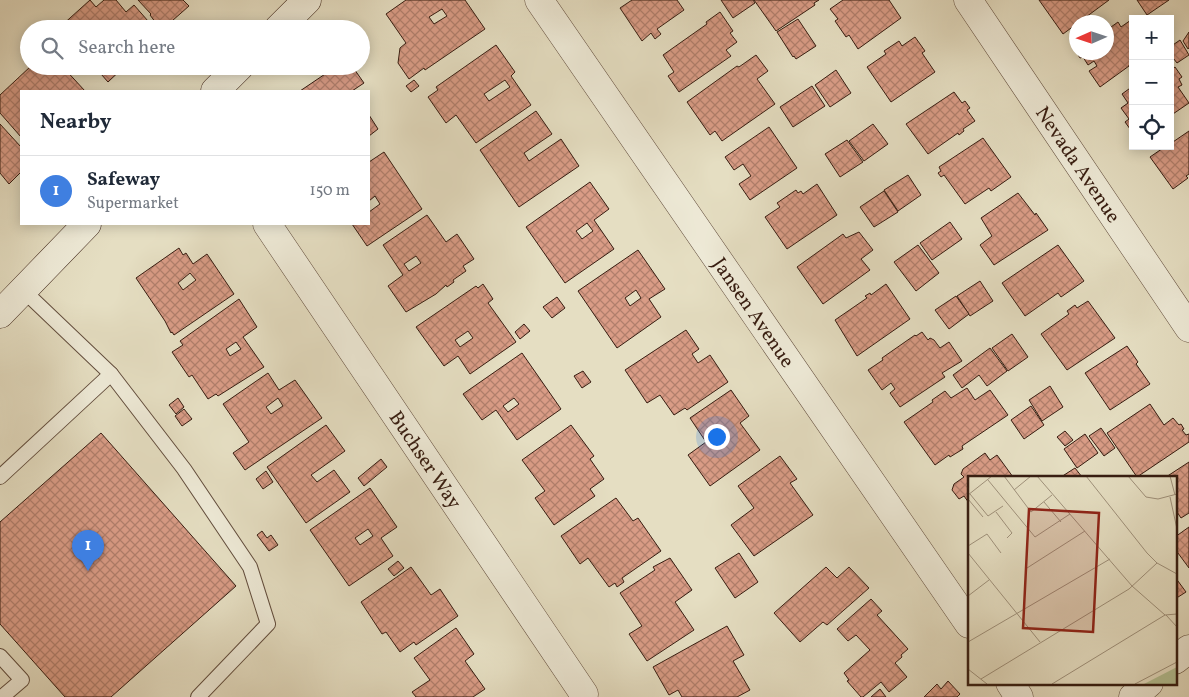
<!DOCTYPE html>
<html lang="en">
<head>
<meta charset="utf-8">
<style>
	body { margin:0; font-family:Vollkorn,serif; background:#f2f2f3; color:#1f2937 }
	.controls { position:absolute; right:15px; top:15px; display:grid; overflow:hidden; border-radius:0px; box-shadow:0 2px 12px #0003 }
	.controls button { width:45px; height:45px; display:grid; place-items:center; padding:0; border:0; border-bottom:1px solid #e0e1e3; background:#fff; color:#1f2937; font:25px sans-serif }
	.compass { position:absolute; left:1069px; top:15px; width:45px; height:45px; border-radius:50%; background:#fff; box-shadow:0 2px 12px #0003; rotate:267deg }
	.you { position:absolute; left:716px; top:436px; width:18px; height:18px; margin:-12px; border:4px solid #fff; border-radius:50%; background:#1a73e8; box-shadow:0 0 0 8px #1a73e833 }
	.badge { display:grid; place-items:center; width:32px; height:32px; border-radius:50%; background:#2563eb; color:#fff; font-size:16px; font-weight:700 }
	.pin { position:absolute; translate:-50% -41px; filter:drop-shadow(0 1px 2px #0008) }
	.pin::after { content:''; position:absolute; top:26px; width:18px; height:15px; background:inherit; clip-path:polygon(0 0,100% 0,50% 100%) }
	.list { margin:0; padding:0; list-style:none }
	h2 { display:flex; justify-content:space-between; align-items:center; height:65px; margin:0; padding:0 20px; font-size:21px }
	h2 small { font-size:16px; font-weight:400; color:#747a83 }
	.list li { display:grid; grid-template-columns:32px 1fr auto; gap:15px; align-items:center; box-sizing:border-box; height:70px; padding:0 20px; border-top:1px solid #e0e1e3 }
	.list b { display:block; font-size:19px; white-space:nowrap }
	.list p { margin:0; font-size:16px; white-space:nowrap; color:#747a83 }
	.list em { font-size:16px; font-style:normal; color:#747a83 }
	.icon { flex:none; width:28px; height:28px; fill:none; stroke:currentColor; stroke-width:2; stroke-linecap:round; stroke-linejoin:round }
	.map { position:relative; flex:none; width:1189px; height:697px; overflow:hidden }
	.search { position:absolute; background:#fff; box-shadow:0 2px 12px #0003; left:20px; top:20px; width:350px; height:55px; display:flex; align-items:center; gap:12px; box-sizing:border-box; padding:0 18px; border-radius:28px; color:#747a83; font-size:19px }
	.panel { position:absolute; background:#fff; box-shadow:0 2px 12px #0003; left:20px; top:90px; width:350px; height:135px; border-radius:0px }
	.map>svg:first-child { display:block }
</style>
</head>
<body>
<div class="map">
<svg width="1189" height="697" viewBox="0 0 1189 697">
	<defs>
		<pattern id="building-cross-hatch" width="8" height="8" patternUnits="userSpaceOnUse" patternTransform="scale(1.25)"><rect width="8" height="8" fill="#d99c86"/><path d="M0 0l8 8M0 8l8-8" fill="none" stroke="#b17f6c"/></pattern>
	</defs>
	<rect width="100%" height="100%" fill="#e5dec2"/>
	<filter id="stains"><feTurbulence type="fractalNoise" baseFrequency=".004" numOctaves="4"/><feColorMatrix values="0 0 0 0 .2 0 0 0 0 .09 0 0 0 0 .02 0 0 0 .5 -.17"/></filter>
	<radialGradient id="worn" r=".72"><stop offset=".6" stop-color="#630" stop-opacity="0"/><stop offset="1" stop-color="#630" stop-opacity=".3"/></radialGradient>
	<!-- building -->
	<g fill="url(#building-cross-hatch)" stroke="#371d11" fill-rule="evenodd">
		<path d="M90 0 96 7 104 0H116L126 12 134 5 155 29H62L60 27Z"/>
		<path d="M138 0H183L189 6 164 28 158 21 156 23 150 15 151 14Z"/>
		<path d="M406 0H465L485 29 425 70 424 68 409 79 398 63 400 48 406 43 386 14ZM442 9 447 16 434 24 429 17Z"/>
		<path d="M632 0H677L684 10 657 29 661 34 655 39 651 33 642 41 620 8Z"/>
		<path d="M721 0H753L755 3 733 18Z"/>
		<path d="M754 0H819L814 3 815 5 776 31Z"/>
		<path d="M843 0H889L901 18 858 49 849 35 846 37 835 21 838 19 830 9Z"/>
		<path d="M1039 0H1109L1063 34Z"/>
		<path d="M1137 0H1169L1147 15Z"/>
		<path d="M720 12 733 31 730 33 737 42 726 50 731 56 679 92 668 76 674 72 663 55 707 24 706 22Z"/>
		<path d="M798 19 816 46 796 59 794 56 793 57 777 32Z"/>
		<path d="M1131 20 1133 21V62L1129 65V66L1100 87 1089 71 1097 66 1094 61 1088 65 1083 57 1080 58 1074 48 1076 46V52H1106V26L1109 24 1111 27 1118 22 1121 27Z"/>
		<path d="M1189 32V48L1188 49 1183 41Z"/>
		<path d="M915 37 925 51 922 53 935 72 891 102 867 67 886 54 884 51 899 41 902 46Z"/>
		<path d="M1180 40 1189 55 1177 63 1170 54V47Z"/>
		<path d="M496 45 515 72 511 76 531 105 476 143 456 115 446 123 428 97 438 90 436 87ZM505 80 510 87 489 101 484 94Z"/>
		<path d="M756 55 768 71 757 79 775 104 722 141 715 131 710 135 687 102 737 66 739 67Z"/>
		<path d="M31 66H62L85 91H21V137L0 113V95Z"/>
		<path d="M94 66H125L108 82Z"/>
		<path d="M337 66H352L364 83 352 91H300Z"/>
		<path d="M1175 67 1182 77 1179 79 1182 85 1178 87 1189 103 1170 116V71Z"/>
		<path d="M836 70 851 93 830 107 815 85Z"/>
		<path d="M414 80 419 86 411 92 406 86Z"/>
		<path d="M812 86 825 106 793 127 780 107Z"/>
		<path d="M1133 86V133L1125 122 1129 119 1121 108 1128 103 1122 94Z"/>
		<path d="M954 92 962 103 965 101 970 108 967 110 975 121 963 129 964 131 959 135 958 133 928 154 906 124Z"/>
		<path d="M536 111 552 134 524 153 529 161 561 139 579 166 519 207 480 150Z"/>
		<path d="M369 115 378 129 369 136Z"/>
		<path d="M0 124 21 147V172L9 184 0 173Z"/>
		<path d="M873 124 888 144 864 161 849 141Z"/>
		<path d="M769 127 797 168 750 200 739 184 751 176 743 164 734 170 725 157Z"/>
		<path d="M1189 131V174L1186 176 1188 178 1173 189 1150 157 1166 146H1170V144Z"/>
		<path d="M983 138 1011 177 991 191 989 188 965 204 944 175 941 177 938 173 941 171 939 167Z"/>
		<path d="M847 140 863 162 840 177 825 154Z"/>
		<path d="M384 152 422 209 367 246 352 224H369V212L380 204 375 196 369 201V162Z"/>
		<path d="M908 175 921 195 898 211 884 190Z"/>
		<path d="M590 182 609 209 594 220 614 249 565 283 526 227ZM587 223 593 231 582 239 576 231Z"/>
		<path d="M817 184 837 215 787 249 765 217 780 207 777 203 796 190 798 193 801 191 803 194Z"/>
		<path d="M884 191 898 212 874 227 860 207Z"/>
		<path d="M1018 193 1035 215 1036 213 1048 230 994 265 980 245 992 236 981 218Z"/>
		<path d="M427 215 446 242 457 234 474 259 463 266 466 271 453 280 454 282 447 287 446 285 436 294 406 312 388 286 403 275 383 245ZM416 256 421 263 409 271 404 264Z"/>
		<path d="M950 222 962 239 932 260 920 243Z"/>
		<path d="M859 232 873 250 861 259 870 270 823 304 797 267 843 234 846 238Z"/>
		<path d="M918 245 939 273 916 291 894 262Z"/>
		<path d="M1058 245 1084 281 1061 297 1058 293 1025 316 1002 283Z"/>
		<path d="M179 248 183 255 186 253 193 264 207 254 234 294 174 335 172 332 171 333 165 321 136 278ZM190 273 196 280 183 290 178 283Z"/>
		<path d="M638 250 665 289 649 299 661 317 617 348 578 291ZM636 290 641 298 630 306 625 298Z"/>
		<path d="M980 281 993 301 970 316 957 296Z"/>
		<path d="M483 284 493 299 488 303 516 342 470 374 458 356 444 366 416 327 476 286 478 288ZM468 331 473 338 460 347 455 340Z"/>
		<path d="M886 284 910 319 857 356 835 320 867 298 865 296 870 293 871 295Z"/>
		<path d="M956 296 969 314 949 329 935 310Z"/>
		<path d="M557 297 565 308 552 318 543 307Z"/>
		<path d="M239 299 257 327 243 337 264 367 218 396 216 394 208 399 192 375 189 377 172 352 183 345 180 341ZM236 342 241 349 230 356 226 349Z"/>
		<path d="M1088 301 1115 338 1067 370 1041 334 1069 314 1067 311 1075 305 1077 308Z"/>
		<path d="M524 324 530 331 520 339 515 332Z"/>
		<path d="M686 330 699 349 692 354 698 363 710 355 728 382 687 410 685 408 674 415 660 395 647 403 625 370Z"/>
		<path d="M922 332 928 340 930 338 934 340 940 348 949 342 962 361 942 373 945 377 900 407 890 393 895 389 891 383 882 390 868 370 883 360 882 358 915 335 916 336Z"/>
		<path d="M1012 334 1028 357 1008 371 992 348Z"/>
		<path d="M1127 346 1138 362 1136 364 1150 384 1110 410 1085 373Z"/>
		<path d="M990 348 1007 371 987 386 979 375 962 388 953 375Z"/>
		<path d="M522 353 561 409 517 440 496 410 482 420 463 394ZM514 398 519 404 508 412 503 406Z"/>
		<path d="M583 371 591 382 582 388 574 376Z"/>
		<path d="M268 373 279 390 295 380 322 418 245 470 233 453 249 442 223 404ZM278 398 283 406 271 414 266 407Z"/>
		<path d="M1050 386 1063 407 1042 421 1029 400Z"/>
		<path d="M967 388 975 400 990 390 1008 415 962 446 963 449 950 457 949 455 935 465 904 422 933 402 932 400 945 391 951 398Z"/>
		<path d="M731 390 749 416 740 423 760 450 710 486 688 455 706 442 690 418Z"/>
		<path d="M178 398 184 407 176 414 169 405Z"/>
		<path d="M1150 404 1164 425 1173 418 1179 425 1181 424 1184 429 1182 430 1186 435 1189 434V442L1137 477 1107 433Z"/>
		<path d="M1031 406 1044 425 1024 439 1011 420Z"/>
		<path d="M184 409 192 419 182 426 175 416Z"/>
		<path d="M326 425 345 451 311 475 317 482 334 470 350 492 306 523 267 467Z"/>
		<path d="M571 425 594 456 590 459 604 479 590 489 595 496 554 525 535 498 545 491 522 460Z"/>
		<path d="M1101 428 1115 448 1104 456 1089 436Z"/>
		<path d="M1065 431 1073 440 1065 446 1057 437Z"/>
		<path d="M101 433 236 586 111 697H65L0 624V522Z"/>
		<path d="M1085 434 1098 453 1077 468 1064 449Z"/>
		<path d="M985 453 990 460 997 455 1013 477H969V503L964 496 959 499 952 490 954 484 964 477 961 474 963 469Z"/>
		<path d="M780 456 797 479 790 483 813 515 754 556 731 525 754 508 738 486Z"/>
		<path d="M381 459 387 467 364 486 358 478Z"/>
		<path d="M1189 462V513L1181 518 1175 509V477H1166Z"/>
		<path d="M1075 468 1082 477H1061Z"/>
		<path d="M266 471 273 482 263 489 256 479Z"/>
		<path d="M370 488 397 527 381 538 393 556 349 586 310 530ZM368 529 373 536 360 545 355 538Z"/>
		<path d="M616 498 633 521 638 518 661 551 622 578 624 582 617 587 615 583 609 587 588 558 580 564 561 536Z"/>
		<path d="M1189 527V568L1175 549V537Z"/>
		<path d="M262 531 267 538 271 535 278 545 269 551 257 535Z"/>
		<path d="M739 553 758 582 735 598 715 568Z"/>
		<path d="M670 558 692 590 675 602 694 630 647 661 629 634 642 626 620 593 655 570 653 567Z"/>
		<path d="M398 561 404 568 394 576 388 569Z"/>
		<path d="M411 567 431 595 440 589 458 616 416 645 414 642 400 652 386 632 382 634 361 602Z"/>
		<path d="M826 567 837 578 849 567 869 588 827 625 823 622 800 642 774 613Z"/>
		<path d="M1175 577 1186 592 1175 599Z"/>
		<path d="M871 599 882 611 877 615 908 649 901 655 902 657 895 663 907 677 889 692 881 682 863 697H861L847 681 849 680 844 673 870 650 856 635 848 641 837 629Z"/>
		<path d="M727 626 744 655 733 661 750 690 737 697H682L678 690 669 695 653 667Z"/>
		<path d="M456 628 474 654 465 661 485 689 473 697H416L412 692 430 680 414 658Z"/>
		<path d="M948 681 960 694 957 697H924L937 684 941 689Z"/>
		<path d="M880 689 886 697H871Z"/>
	</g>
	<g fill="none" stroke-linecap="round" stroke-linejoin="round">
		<!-- lane casing -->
		<g stroke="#624d3d" stroke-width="16">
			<g id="lane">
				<path d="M23 290 111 374 184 469 250 567 268 624 198 697"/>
				<path d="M0 477 111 374"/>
				<path d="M0 656 22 680 2 697"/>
			</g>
		</g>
		<!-- street casing -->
		<g stroke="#624d3d" stroke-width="29">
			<g id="street">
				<path id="s1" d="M539 0 969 624"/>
				<path id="s2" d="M968 0 1189 328"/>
				<path id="s3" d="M267 224 584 694"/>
				<path d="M1175 660 1189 649"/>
				<path d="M1010 683 1019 697"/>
				<path d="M1133 697 1149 683"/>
			</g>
		</g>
		<!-- secondary casing -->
		<g stroke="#371d11" stroke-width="29">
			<g id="secondary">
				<path d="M278 29 307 0"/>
				<path d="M215 91 240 66"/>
				<path d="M0 314 87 224"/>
			</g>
		</g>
		<!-- lane -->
		<use href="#lane" stroke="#eeead7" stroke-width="14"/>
		<!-- street -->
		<use href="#street" stroke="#eeead7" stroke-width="28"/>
		<!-- secondary -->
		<use href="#secondary" stroke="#eeead7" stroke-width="28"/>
	</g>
	<g text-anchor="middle" stroke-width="4" stroke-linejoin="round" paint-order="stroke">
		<!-- street labels -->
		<g font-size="20" fill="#371d11" stroke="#eeead7">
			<text dy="7" stroke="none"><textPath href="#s2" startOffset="198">Nevada Avenue</textPath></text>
			<text dy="7" stroke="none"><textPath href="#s1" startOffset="379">Jansen Avenue</textPath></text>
			<text dy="7" stroke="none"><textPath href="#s3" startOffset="284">Buchser Way</textPath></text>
		</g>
	</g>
	<!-- overview -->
	<g transform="translate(968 476)">
		<rect width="209" height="209" fill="#e5dec2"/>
		<path d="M209 191V208H176Z" fill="#b4c194"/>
		<path d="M209 194V208H186L198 201 200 204 198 200Z" fill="#b4c194"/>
		<path fill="none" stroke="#9f917b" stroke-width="1" d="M36 0 63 36 84 19M69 0 164 110 197 139M118 0 179 77 189 87 209 98M160 0 178 21 190 23 209 18M202 0 207 19M20 4 67 61 102 38M46 14 63 0M2 18 20 40 35 30M0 19 24 0M202 21 209 53M0 23 15 41M76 26 93 46M28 36 44 57 39 62M0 70 19 58 33 77M0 77 72 166M59 92 117 55M0 120 21 104M198 139 209 151M0 166 142 83M0 193 19 208M13 203 161 113 189 87M84 208 197 139 209 138M167 208 209 186"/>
		<path fill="#8f2418" fill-opacity="0.15" stroke="#8f2418" stroke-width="2.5" d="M61 33 131 37 125 156 55 152Z"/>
		<rect width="209" height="209" fill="none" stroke="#371d11" stroke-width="2.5"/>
	</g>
	<rect width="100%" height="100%" filter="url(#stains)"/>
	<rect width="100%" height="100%" fill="url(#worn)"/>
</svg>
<div class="controls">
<button>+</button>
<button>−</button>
<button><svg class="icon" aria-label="locate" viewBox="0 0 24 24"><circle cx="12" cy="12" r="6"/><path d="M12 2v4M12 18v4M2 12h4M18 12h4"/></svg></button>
</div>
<svg class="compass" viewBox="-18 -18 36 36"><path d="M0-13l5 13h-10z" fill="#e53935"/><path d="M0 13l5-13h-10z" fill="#747a83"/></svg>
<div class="you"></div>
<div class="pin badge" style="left:88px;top:571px;background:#3f7fe0">1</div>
<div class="search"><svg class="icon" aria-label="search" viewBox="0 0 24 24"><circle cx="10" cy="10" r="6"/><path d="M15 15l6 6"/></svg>Search here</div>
<section class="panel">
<h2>Nearby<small></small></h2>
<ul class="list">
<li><span class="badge" style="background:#3f7fe0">1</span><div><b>Safeway</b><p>Supermarket</p></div><em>150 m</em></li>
</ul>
</section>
</div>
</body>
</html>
